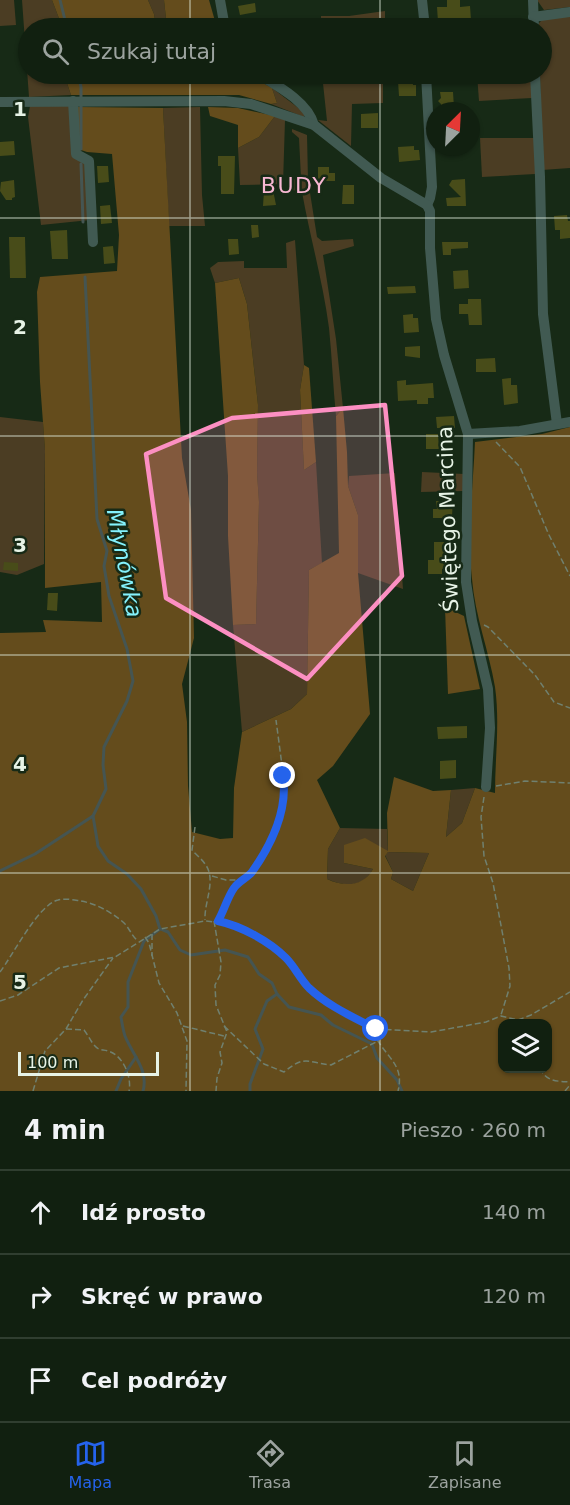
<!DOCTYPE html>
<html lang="pl">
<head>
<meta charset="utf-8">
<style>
	body { margin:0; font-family:"DejaVu Sans",sans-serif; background:#1a2819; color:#f1f3f6 }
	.controls { position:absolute; right:18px; bottom:18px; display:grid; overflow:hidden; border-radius:12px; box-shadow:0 2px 4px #0004 }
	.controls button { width:54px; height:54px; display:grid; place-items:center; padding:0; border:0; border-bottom:2px solid #303e30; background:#112010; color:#f1f3f6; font:30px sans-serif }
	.compass { position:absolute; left:426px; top:102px; width:54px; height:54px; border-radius:50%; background:#112010; box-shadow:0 2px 4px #0004; rotate:24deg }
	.scale { position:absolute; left:18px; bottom:15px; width:141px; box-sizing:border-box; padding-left:6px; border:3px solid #e7f3e6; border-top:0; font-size:16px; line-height:21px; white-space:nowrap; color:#e7f3e6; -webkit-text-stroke:4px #172a16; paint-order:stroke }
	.stop { position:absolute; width:18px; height:18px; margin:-14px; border:4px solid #2563eb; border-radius:50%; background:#fff }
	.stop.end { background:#2563eb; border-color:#fff; box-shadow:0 2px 6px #0008 }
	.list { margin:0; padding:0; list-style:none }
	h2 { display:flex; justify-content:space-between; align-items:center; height:78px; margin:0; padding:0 24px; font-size:26px }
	h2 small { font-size:20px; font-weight:400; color:#9ca39f }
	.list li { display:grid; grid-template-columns:39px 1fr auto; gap:18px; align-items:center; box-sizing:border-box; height:84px; padding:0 24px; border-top:2px solid #303e30 }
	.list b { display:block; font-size:22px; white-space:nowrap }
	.list em { font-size:20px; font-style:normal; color:#9ca39f }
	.icon { flex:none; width:33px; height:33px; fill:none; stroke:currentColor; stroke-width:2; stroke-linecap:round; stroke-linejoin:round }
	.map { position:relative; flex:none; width:570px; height:1091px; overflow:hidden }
	.search { position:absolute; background:#112010; box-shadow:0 2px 4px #0004; left:18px; right:18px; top:18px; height:66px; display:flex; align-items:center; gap:15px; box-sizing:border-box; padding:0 21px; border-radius:33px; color:#9ca39f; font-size:22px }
	.sheet { height:330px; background:#112010 }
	nav { display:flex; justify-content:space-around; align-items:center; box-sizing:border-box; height:84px; border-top:2px solid #303e30; background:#112010; font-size:16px; color:#9ca39f }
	nav a { display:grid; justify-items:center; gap:3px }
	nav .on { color:#2563eb }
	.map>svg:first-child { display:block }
</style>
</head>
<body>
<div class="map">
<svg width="570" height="1091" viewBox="0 0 570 1091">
	<rect width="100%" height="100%" fill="#172a16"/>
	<!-- green -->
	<g fill="#4b3d23">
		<path d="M0 0H14L16 25 0 26Z"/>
		<path d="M22 0H52L60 21V28H28V74H64L71 95 29 97Z"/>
		<path d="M148 0H164L167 28H156L154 14Z"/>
		<path d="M537 0H570V7L544 10Z"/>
		<path d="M385 11V28H321V16H349Z"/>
		<path d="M570 16V168L542 170 540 74H542V28H538V24L542 20Z"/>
		<path d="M322 74H383V103L352 104 351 146 318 120 327 121Z"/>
		<path d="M477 74H532V98L479 101Z"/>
		<path d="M272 88 305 113 304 117 271 104 277 103Z"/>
		<path d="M69 104 73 156 87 164 90 220 41 225 28 117 30 106Z"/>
		<path d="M200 107 202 195 205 226H169L163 108Z"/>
		<path d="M275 116 285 120 283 184 240 185 238 148 259 137Z"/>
		<path d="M292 129 307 135 308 180 317 237 322 241 353 239 354 246 323 255 336 339 343 408 336 416C333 387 332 357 329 328 323 282 310 237 302 192L292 190V180L301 178 299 138 292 132Z"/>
		<path d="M480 138H535V174L482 177Z"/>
		<path d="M295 240 304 365 300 390 304 470 316 462 322 563 309 570 307 694 291 709 242 732 233 625 256 624 259 503 257 473 258 405 247 304 239 278 215 283 210 268 218 262 244 261V268H287L286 243Z"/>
		<path d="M0 417 43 422 45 450 44 564 17 575 0 572Z"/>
		<path d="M422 472 464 474 463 491 421 492Z"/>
		<path d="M395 473 403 589 358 573V515L348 486 349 476Z"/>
		<path d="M475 788 462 823 446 837 451 790Z"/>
		<path d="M340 828 387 829 388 852 429 853 413 891 391 879 393 872 385 855 388 852 344 863 373 869C363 888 345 887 327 879L328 849Z"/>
	</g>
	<!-- forest -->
	<g fill="#644c1c" fill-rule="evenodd">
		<path d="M52 0H148L154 14 156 28H60V21Z"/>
		<path d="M164 0H209L217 28H167Z"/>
		<path d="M64 74H247L272 88 277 103 271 104 239 95H71Z"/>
		<path d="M78 107 163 108 182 458 191 510 194 638 182 684 187 722 188 786 192 832 220 839 233 838 234 788 242 732 291 709 307 694 309 570 339 553 336 416 343 408 347 452 348 486 358 515V573L370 714 333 766 317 780 340 828 328 849 327 879C344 887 363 887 373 869L344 863V845L365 838 388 851 387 813 394 777 433 791 451 790 446 837 462 823 475 788 495 793C495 758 500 722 495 687 489 651 475 616 472 579 467 534 473 487 475 442L542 434 570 427V1091H0V633L46 632 43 620 102 622 101 582 45 588V450L40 382 37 292 40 277 117 271 119 235 112 154 87 152 78 149ZM388 852 429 853 413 891 391 879 393 872 385 856ZM502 1024H548V1068H502Z"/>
		<path d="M208 107 238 108 275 116 259 137 238 148V125L210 116Z"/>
		<path d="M239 278 247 304 258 405 257 473 259 502 256 624 233 625 228 536V476L215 283Z"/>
		<path d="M304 365 309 368 316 462 304 470 300 390Z"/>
		<path d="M445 607 464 616 480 689 448 694Z"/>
	</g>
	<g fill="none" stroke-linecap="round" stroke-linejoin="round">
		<!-- stream -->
		<g stroke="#455552" stroke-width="3">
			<path d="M60 0 67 28"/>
			<path d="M78 74 81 87V99"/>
			<path d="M81 106V149"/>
			<path d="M81 164 83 222"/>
			<path d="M85 277 97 519 107 551 104 566 109 596 127 649 133 681 127 701 104 747 103 765 106 789 93 816 98 846 108 861 127 874 141 889 156 916 160 929 144 941 128 982V1007L121 1017C122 1023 123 1030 125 1036 132 1054 149 1070 143 1091"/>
			<path d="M0 871 35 854 93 816"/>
			<path d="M161 929 168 932 180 950 191 955 225 950 248 957 259 974 272 983 277 994 267 1001 255 1029 263 1049 250 1084V1091"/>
			<path d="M277 994 289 1007 321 1015 333 1025 372 1044 377 1058 397 1080 402 1091"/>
			<path d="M116 1091 121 1079 136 1057"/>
		</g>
	</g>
	<!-- building -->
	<g fill="#484c19">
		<path d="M447 0H460V7L470 6 471 20 438 22 437 7H447Z"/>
		<path d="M255 3 256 12 240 15 238 6Z"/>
		<path d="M244 19 245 28H235L234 21Z"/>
		<path d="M402 75H412L413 85H416V96H399L398 81H403Z"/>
		<path d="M440 92H453L454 108 442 109 441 104 438 101 441 98Z"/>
		<path d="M378 113V128H361V114Z"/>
		<path d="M14 141 15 155 0 156V142Z"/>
		<path d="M414 146V150H419L420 160 399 162 398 147Z"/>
		<path d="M218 156H235L234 194H221V166H218Z"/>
		<path d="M97 166H108L109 182 98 183Z"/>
		<path d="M318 167H329V173H335V181H318Z"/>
		<path d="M465 179 466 206H447L446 198 461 197 449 185 452 180Z"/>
		<path d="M14 180 15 197 12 198V200H6L0 191 1 182Z"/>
		<path d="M343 185H354V204H342Z"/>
		<path d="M273 190 276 205 263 206 264 191Z"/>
		<path d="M110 205 112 223 101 224 100 206Z"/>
		<path d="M567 215 568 221H570V238L560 239V230H555L554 216Z"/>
		<path d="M251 225H258L259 237 252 238Z"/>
		<path d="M67 230 68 259H52L50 231Z"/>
		<path d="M9 237H25L26 278H10Z"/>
		<path d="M228 239H238L239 254 229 255Z"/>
		<path d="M442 242H468V248L451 249V255H443Z"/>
		<path d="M113 246 115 263 104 264 103 247Z"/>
		<path d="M468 270 469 288 454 289 453 271Z"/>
		<path d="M415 286 416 293 388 294 387 287Z"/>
		<path d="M468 299H481L482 325H469L468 314H459V304H468Z"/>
		<path d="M413 314V318H418L419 332 404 333 403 315Z"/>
		<path d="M420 346V358L405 356V347Z"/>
		<path d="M495 358 496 372H476V359Z"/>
		<path d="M511 378V385H517L518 403 504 405 502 379Z"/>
		<path d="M406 380V385L433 383 434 398H428V404H417V400L398 401 397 381Z"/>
		<path d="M454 416 455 428H437L436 417Z"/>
		<path d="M426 434H438L439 449H426Z"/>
		<path d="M442 495H453L452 518H433V509H437L436 501H442Z"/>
		<path d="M434 542H447L448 569H442V574H428V560H434Z"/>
		<path d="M4 562 18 563V571L3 570Z"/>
		<path d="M48 593H58L57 611 47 610Z"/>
		<path d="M467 726V738L438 739 437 727Z"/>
		<path d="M456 760V778L440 779V761Z"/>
	</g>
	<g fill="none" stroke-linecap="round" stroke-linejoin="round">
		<!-- path -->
		<g stroke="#70806f" stroke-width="1.5" stroke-dasharray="6 3" stroke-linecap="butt">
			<path d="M496 442 520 467 549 535 570 576"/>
			<path d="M484 625 488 627 535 675 554 702 570 708"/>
			<path d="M496 786 525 781 570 783"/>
			<path d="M484 797 481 817 484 856 493 883 509 968 510 986 501 1015"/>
			<path d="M195 827 192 850C196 855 202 859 205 864 217 879 204 902 205 920"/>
			<path d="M212 876 226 880H239"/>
			<path d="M214 921 221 962 220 975 215 985 216 1005 227 1032 220 1052 222 1063 217 1078 216 1091"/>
			<path d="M218 921 228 903 233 889 251 873 266 850 281 813 285 788 276 720"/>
			<path d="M152 934V956"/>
			<path d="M145 937 149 943 159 983 177 1013 187 1041 186 1091"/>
			<path d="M0 972C13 955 38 905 58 900 65 898 74 900 81 901 97 904 111 912 123 922 129 927 131 935 137 940"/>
			<path d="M0 1001 18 995 59 968 115 957 160 929 205 921 227 923 277 950 288 960 308 987 339 1010 376 1029 431 1032 486 1022 501 1016 518 1020 531 1015 570 992"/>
			<path d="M519 1020 527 1024"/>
			<path d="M183 1026 224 1036"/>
			<path d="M224 1026 264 1064 284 1072C305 1055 306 1062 331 1065L378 1041"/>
			<path d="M66 1029 84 1030C88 1035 91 1042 95 1046 99 1051 103 1049 108 1051 123 1055 132 1077 129 1091"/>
			<path d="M380 1031 378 1041C390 1060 404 1067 398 1091"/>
			<path d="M540 1068C546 1082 557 1081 570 1082"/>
			<path d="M33 1091 45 1051 66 1029 83 1000 113 958"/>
			<path d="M565 1091 570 1085"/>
		</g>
		<!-- minor -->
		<g stroke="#415a52" stroke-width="10">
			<path d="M220 0 225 28"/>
			<path d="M422 0 425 28"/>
			<path d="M533 0 534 28"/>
			<path d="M533 17 570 12"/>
			<path d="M258 74C278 86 308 102 314 125"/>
			<path d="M426 74 432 187 430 198 427 205"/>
			<path d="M535 74 540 177 543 314 557 424"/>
			<path d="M73 101 76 154 89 161 93 242"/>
			<path d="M0 102 224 101 251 104 314 125 381 178 427 205 430 211V248L436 319 444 355 468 434 466 582 472 621 488 689 490 728 486 787"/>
			<path d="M468 434 520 431 570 422"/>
		</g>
	</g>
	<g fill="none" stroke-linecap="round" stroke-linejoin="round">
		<!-- route -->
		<path stroke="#2563eb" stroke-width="8" d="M283 776C288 810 271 845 252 872 247 878 239 881 234 888 227 898 224 911 218 921 241 926 269 941 286 958 295 967 300 979 309 988 328 1006 353 1017 376 1029"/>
	</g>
	<!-- marked area -->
	<path fill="#fc8fc2" fill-opacity="0.2" stroke="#fc8fc2" stroke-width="4.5" stroke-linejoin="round" d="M385 405 402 576 307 679 166 598 146 454 232 418Z"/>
	<!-- grid -->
	<path fill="none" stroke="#e7f3e6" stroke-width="1.5" stroke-opacity="0.55" d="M190 0V28M380 0V28M190 74V1091M380 74V1091M0 218H570M0 436H570M0 655H570M0 873H570"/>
	<g text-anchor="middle" stroke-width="5" stroke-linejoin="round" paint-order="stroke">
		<!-- street labels -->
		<g font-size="21" fill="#e7f3e6" stroke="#172a16">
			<text transform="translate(448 519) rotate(-92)" y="7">Świętego Marcina</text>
		</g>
		<!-- neighbourhood labels -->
		<g font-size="22" letter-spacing="1.5" fill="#f7b8d3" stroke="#172a16">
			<text x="294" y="193">BUDY</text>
		</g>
		<!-- water labels -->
		<g font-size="22" font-style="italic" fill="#84f2fd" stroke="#172a16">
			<text transform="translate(125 563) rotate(79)" y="8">Młynówka</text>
		</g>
	</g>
	<g font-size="20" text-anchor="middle" font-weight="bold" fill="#e7f3e6" stroke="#172a16" stroke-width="5" stroke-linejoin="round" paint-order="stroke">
		<text x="20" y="116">1</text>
		<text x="20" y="334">2</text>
		<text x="20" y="552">3</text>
		<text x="20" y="771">4</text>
		<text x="20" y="989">5</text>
	</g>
</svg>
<div class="controls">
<button><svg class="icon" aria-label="layers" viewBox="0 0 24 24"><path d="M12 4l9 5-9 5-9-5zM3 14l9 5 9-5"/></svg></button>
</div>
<svg class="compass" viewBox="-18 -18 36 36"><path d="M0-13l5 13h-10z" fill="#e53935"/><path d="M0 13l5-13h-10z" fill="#9ca39f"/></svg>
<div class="scale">100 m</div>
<div class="stop" style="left:376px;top:1029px"></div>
<div class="stop end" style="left:283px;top:776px"></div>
<div class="search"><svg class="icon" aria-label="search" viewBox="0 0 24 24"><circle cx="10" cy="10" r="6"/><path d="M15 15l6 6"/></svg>Szukaj tutaj</div>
</div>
<section class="sheet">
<h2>4 min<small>Pieszo · 260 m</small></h2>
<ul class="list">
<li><svg class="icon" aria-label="ahead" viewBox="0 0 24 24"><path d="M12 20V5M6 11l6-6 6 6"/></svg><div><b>Idź prosto</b></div><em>140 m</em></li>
<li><svg class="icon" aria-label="right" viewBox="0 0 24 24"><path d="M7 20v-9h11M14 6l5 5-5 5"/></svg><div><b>Skręć w prawo</b></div><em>120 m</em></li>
<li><svg class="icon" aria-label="arrive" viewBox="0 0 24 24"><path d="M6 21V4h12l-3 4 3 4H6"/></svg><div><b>Cel podróży</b></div></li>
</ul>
</section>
<nav>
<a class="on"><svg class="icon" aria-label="map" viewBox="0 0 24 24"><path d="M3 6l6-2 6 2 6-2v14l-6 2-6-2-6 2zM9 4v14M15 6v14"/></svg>Mapa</a>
<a><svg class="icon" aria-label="directions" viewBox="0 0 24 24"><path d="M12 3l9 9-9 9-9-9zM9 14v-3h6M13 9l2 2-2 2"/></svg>Trasa</a>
<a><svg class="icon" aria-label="saved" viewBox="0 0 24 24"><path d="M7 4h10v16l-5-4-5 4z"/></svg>Zapisane</a>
</nav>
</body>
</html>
